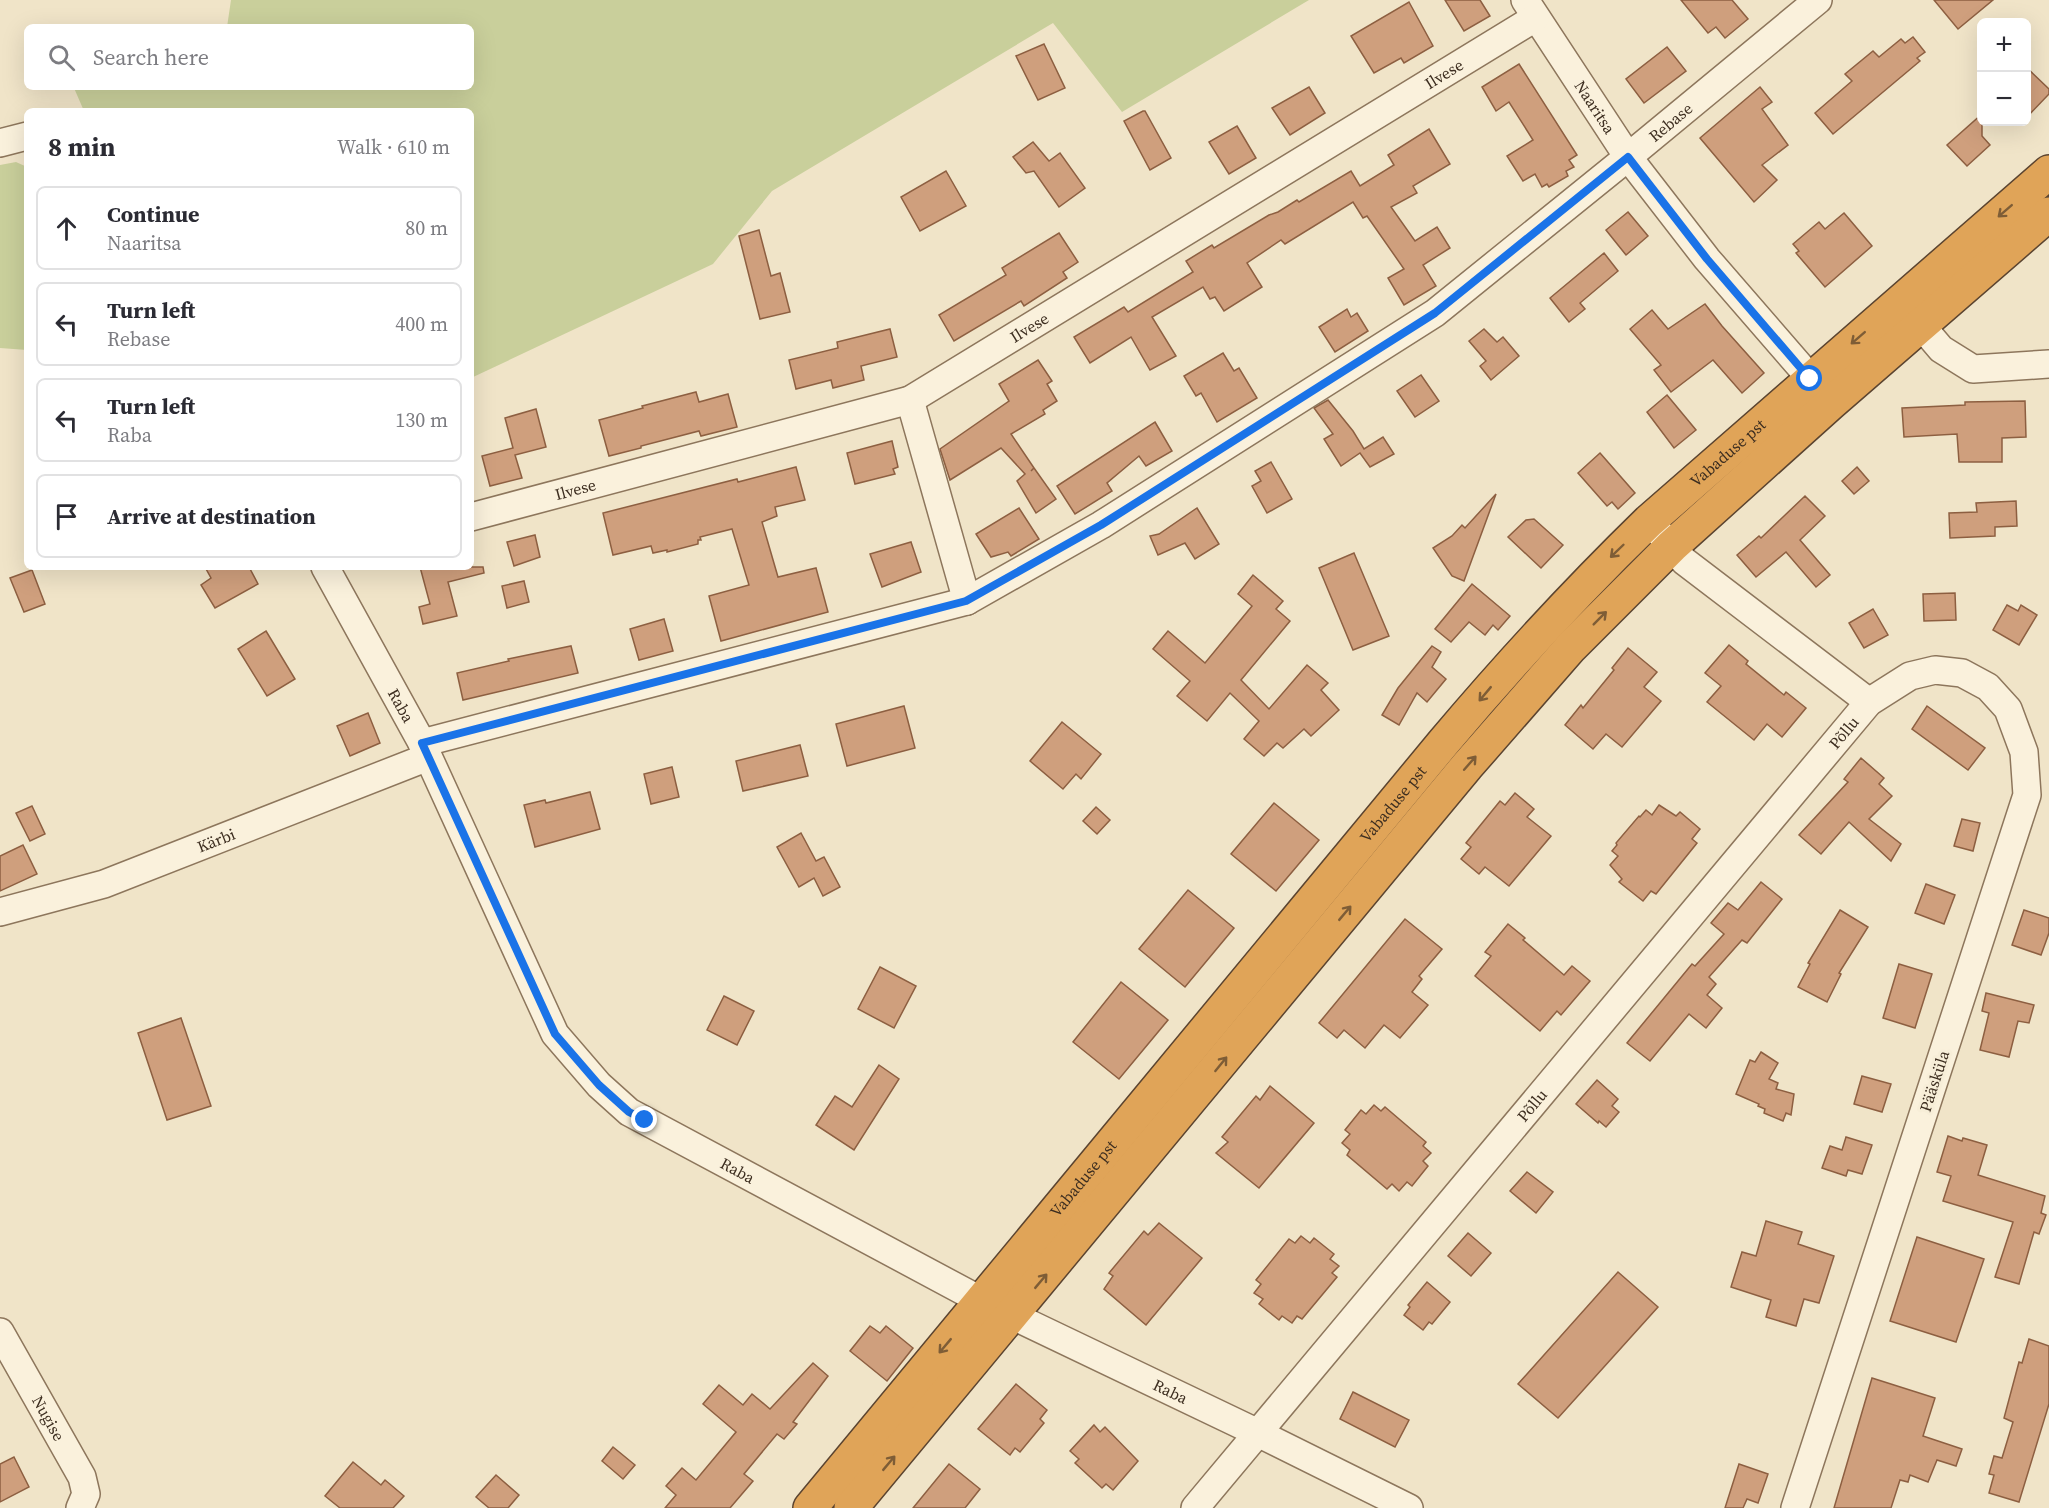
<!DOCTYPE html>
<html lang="en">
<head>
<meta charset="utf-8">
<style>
	body { margin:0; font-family:"Source Serif 4",serif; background:#f7f7f7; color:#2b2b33 }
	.controls { position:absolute; right:18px; top:18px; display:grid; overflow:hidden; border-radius:9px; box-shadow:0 6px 24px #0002 }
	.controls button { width:54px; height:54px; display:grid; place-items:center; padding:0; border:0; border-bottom:2px solid #e1e1e2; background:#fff; color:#2b2b33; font:30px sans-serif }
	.stop { position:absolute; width:18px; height:18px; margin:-14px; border:4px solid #1a73e8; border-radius:50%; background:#fff }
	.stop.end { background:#1a73e8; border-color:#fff; box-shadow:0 2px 6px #0008 }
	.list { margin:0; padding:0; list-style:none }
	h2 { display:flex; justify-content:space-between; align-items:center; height:78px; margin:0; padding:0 24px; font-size:26px }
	h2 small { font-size:20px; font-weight:400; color:#7c7c81 }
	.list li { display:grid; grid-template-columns:39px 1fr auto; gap:18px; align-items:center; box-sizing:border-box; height:84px; margin:0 12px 12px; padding:0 12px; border:2px solid #e1e1e2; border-radius:9px }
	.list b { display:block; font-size:22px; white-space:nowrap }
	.list p { margin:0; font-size:20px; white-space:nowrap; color:#7c7c81 }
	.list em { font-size:20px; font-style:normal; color:#7c7c81 }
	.icon { flex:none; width:33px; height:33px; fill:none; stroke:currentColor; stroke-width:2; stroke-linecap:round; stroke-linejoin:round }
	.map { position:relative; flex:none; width:2049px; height:1508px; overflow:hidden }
	.search { position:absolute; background:#fff; box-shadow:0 6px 24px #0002; left:24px; top:24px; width:450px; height:66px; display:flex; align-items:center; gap:15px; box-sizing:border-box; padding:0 21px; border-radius:9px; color:#7c7c81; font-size:22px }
	.panel { position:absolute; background:#fff; box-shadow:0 6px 24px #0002; left:24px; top:108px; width:450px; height:462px; border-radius:9px }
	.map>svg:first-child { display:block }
</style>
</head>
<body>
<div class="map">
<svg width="2049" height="1508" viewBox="0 0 2049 1508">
	<rect width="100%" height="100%" fill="#f0e4c8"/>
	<!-- green -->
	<g fill="#c9cf9b">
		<path d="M231 0H1309L1122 112 1053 23 772 191 713 264 471 378V111H84L74 88 471 87V27H227Z"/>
		<path d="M16 162 27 167V350L0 348V165Z"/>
	</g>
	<!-- building -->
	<g fill="#cf9f7d" stroke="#8d5f41" stroke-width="1.5">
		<path d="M1445 0H1480L1490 16 1464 31Z"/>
		<path d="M1681 0H1732L1748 19 1725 38 1716 27 1708 33Z"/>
		<path d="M1934 0H1993L1958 29Z"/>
		<path d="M1409 2 1433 46 1404 63 1401 58 1374 73 1351 36Z"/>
		<path d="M1913 37 1925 52 1917 58 1920 61 1833 134 1815 113 1852 81 1845 74 1873 51 1879 57 1901 39 1905 43Z"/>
		<path d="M1044 44 1065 88 1038 100 1016 56Z"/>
		<path d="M1667 47 1686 71 1644 103 1626 79Z"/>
		<path d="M1519 64 1577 155 1569 160 1574 167 1566 171 1568 176 1549 187 1547 184 1542 187 1535 174 1523 181 1507 156 1533 140 1509 102 1496 111 1482 87Z"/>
		<path d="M2026 67 2049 89V94L2026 118Z"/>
		<path d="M1309 87 1325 113 1290 135 1272 108Z"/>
		<path d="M1760 87 1772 102 1762 109 1788 145 1762 165 1777 180 1754 202 1700 138Z"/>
		<path d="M1143 111H1145L1171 158 1150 170 1124 121Z"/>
		<path d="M1982 114V136L1990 145 1967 166 1947 145Z"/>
		<path d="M1237 126 1256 158 1229 174 1209 142Z"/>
		<path d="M1429 129 1450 164 1413 186 1417 193 1391 207 1415 241 1437 227 1450 248 1423 265 1436 286 1404 305 1388 278 1404 269 1367 216 1363 218 1353 202 1285 244 1281 240 1247 263 1262 287 1224 311 1215 297 1210 299 1203 287 1152 317 1176 356 1150 370 1131 337 1090 363 1074 337 1124 307 1128 312 1193 272 1186 261 1212 245 1214 248 1269 215 1278 212 1297 200 1299 202 1351 171 1360 186 1394 165 1388 155Z"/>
		<path d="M1033 142 1049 161 1060 153 1085 188 1059 207 1034 171 1026 173 1013 157Z"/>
		<path d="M946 171 966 206 920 231 901 197Z"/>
		<path d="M1628 212 1648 236 1626 255 1606 230Z"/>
		<path d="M1844 213 1872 246 1825 287 1796 253 1799 251 1793 244 1819 222 1825 229Z"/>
		<path d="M759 230 771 276 780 273 790 312 760 319 739 236Z"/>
		<path d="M1059 233 1078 262 1063 272 1067 278 1024 306 1021 301 954 341 939 315 1006 275 1002 268Z"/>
		<path d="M1604 253 1618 271 1580 303 1585 309 1569 322 1550 298Z"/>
		<path d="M1705 304 1722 326 1764 373 1742 393 1713 360 1671 392 1654 370 1661 365 1630 329 1652 310 1668 329Z"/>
		<path d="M1347 309 1351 317 1357 313 1368 331 1335 352 1319 327Z"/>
		<path d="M890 329 897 357 861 366 864 380 833 388 831 380 796 389 789 360 838 348 837 342Z"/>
		<path d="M1484 329 1497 342 1503 337 1519 356 1491 380 1480 366 1486 361 1469 341Z"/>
		<path d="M1223 353 1234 371 1239 368 1257 398 1217 422 1201 393 1196 396 1184 376Z"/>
		<path d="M1038 360 1052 381 1047 384 1057 401 1043 410 1045 414 1011 434 1034 468 1031 471 1034 468 1056 499 1036 513 1017 481 1025 474 1001 448 950 480 940 449 1009 401 999 384Z"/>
		<path d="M1421 375 1439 401 1415 417 1397 391Z"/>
		<path d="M696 392 699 402 728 394 737 427 701 436 699 431 641 446V448L609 456 599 420 643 408 642 406Z"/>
		<path d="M1667 395 1696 430 1674 448 1647 412Z"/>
		<path d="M1328 400 1353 431 1364 449 1383 437 1394 454 1370 467 1360 453 1341 466 1324 439 1333 434 1314 408Z"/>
		<path d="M2025 401 2026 437 2002 438V462H1959L1957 434 1904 437 1902 408 1965 405V402Z"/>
		<path d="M536 409 546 447 515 455 522 478 490 486 482 456 513 448 505 418Z"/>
		<path d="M1155 422 1172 451 1146 466 1139 456 1107 483 1112 491 1075 514 1057 486Z"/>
		<path d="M892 441 898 467 893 469 895 474 855 484 847 453Z"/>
		<path d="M1600 453 1635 493 1618 509 1612 502 1607 506 1578 473Z"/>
		<path d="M1271 462 1292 499 1267 513 1252 486 1261 481 1255 471Z"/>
		<path d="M796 467 805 500 775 507 777 516 762 522 778 577 816 568 828 612 721 641 709 596 749 585 732 529 700 537 701 540H698V544L667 552V550L653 553 651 546 613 555 603 513 737 479 738 482Z"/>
		<path d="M1857 467 1869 481 1854 494 1842 481Z"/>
		<path d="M1496 494 1464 581 1452 576 1433 548 1452 536 1462 525 1465 528Z"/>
		<path d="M1805 496 1825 516 1800 540 1830 575 1816 587 1786 552 1756 577 1737 555 1759 536 1761 538Z"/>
		<path d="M2016 501 2017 526 1995 527V536L1950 538 1949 513 1977 512 1976 503Z"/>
		<path d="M1019 508 1039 539 1011 556 1008 552 991 557 976 534Z"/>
		<path d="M1197 508 1219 544 1195 559 1185 543 1158 555 1150 536 1159 534Z"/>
		<path d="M1534 519 1563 545 1541 568 1508 537 1526 520Z"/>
		<path d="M535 535 540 557 514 566 507 542Z"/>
		<path d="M911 542 921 572 882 587 870 554Z"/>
		<path d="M1354 553 1389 636 1353 650 1319 568Z"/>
		<path d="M205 567H249L258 584 215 608 201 585 211 578Z"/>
		<path d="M420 567H483L484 573 448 582 457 616 423 624 419 607 430 604Z"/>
		<path d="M32 570 45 604 24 612 10 578Z"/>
		<path d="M1253 575 1283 601 1276 609 1290 621 1241 680 1269 709 1307 665 1328 683 1321 690 1339 710 1311 736 1304 729 1283 748 1277 743 1264 756 1244 739 1259 721 1230 693 1207 721 1177 696 1190 681 1153 649 1168 631 1205 663 1252 606 1238 594Z"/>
		<path d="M524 581 529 602 507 608 502 586Z"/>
		<path d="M1472 584 1510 616 1498 630 1493 625 1485 635 1469 622 1451 642 1435 629Z"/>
		<path d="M1955 593 1956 620 1924 621 1923 594Z"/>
		<path d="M2007 605 2018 611 2021 605 2037 615 2019 645 1993 630Z"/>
		<path d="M1873 609 1888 635 1864 648 1849 623Z"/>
		<path d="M664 619 673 651 639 660 630 629Z"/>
		<path d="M266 631 295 679 267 696 238 649Z"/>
		<path d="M1729 645 1748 661 1746 664 1784 695 1786 692 1806 708 1782 737 1767 724 1754 740 1707 702 1721 686 1705 673Z"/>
		<path d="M571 646 578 673 463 700 457 673 509 661 508 659Z"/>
		<path d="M1432 646 1441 652 1432 667 1446 679 1427 702 1417 693 1399 725 1382 715 1398 688Z"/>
		<path d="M1628 648 1657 672 1644 687 1661 701 1622 747 1606 734 1593 749 1565 725 1581 705 1583 708 1614 670 1612 668Z"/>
		<path d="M904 706 915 748 847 766 836 724Z"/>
		<path d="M1927 706 1985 748 1968 770 1912 729Z"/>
		<path d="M368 713 380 743 350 756 337 726Z"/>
		<path d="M1062 722 1101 754 1081 779 1076 774 1063 789 1030 761Z"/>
		<path d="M800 745 808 776 743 791 736 761Z"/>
		<path d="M1861 758 1884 778 1879 784 1892 796 1869 819 1901 844 1891 861 1849 822 1821 854 1799 835 1848 782 1844 779Z"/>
		<path d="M672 767 679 797 651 804 644 774Z"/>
		<path d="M590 792 600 829 535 847 524 805 545 800 546 803Z"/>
		<path d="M1515 793 1534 809 1527 817 1551 836 1509 886 1485 867 1479 874 1461 859 1471 847 1466 843 1500 801 1505 805Z"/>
		<path d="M1274 803 1319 840 1276 891 1231 854Z"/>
		<path d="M1659 805 1676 816 1680 812 1700 829 1692 839 1697 843 1656 894 1651 891 1643 901 1619 882 1622 879 1610 865 1618 856 1612 851 1617 845 1616 843 1639 816 1640 817 1646 810 1652 815Z"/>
		<path d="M32 806 45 834 30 841 16 813Z"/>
		<path d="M1096 807 1110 820 1097 834 1083 821Z"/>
		<path d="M1962 819 1980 823 1973 851 1954 846Z"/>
		<path d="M801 833 816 861 824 857 840 887 823 896 814 878 799 887 777 847Z"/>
		<path d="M23 845 37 874 0 891V856Z"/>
		<path d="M1761 882 1782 899 1747 943 1742 940 1709 977 1716 984 1707 995 1722 1008 1706 1028 1689 1014 1650 1061 1627 1043 1692 964 1695 966 1724 934 1711 923 1728 903 1738 910Z"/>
		<path d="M1926 884 1955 895 1944 924 1915 913Z"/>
		<path d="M1188 890 1234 928 1185 987 1139 949Z"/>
		<path d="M1840 910 1868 927 1839 973 1841 974 1827 1002 1798 987 1810 964 1808 963Z"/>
		<path d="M2024 910 2049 918V933L2041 955 2012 945Z"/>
		<path d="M1405 919 1442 949 1419 976 1422 979 1412 992 1428 1005 1400 1038 1384 1025 1365 1048 1344 1030 1337 1038 1319 1023Z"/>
		<path d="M1508 924 1525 938 1523 940 1564 975 1572 966 1590 981 1561 1015 1557 1011 1540 1031 1475 976 1491 956 1485 952Z"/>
		<path d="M1899 964 1932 974 1915 1028 1883 1018Z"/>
		<path d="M880 967 916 986 894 1028 858 1009Z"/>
		<path d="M1121 982 1168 1020 1119 1079 1073 1042Z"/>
		<path d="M1986 993 2034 1005 2029 1023 2018 1021 2009 1057 1980 1050 1989 1013 1982 1011Z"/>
		<path d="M724 996 754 1011 737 1045 707 1030Z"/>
		<path d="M181 1018 211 1106 167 1120 138 1033Z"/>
		<path d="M1761 1052 1778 1063 1769 1079 1778 1083 1776 1089 1794 1094 1791 1115 1786 1113 1783 1121 1764 1113 1765 1109 1758 1106 1759 1104 1736 1094 1750 1060 1755 1062Z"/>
		<path d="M879 1065 899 1079 854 1150 816 1125 835 1096 852 1107Z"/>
		<path d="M1862 1076 1891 1084 1882 1112 1854 1104Z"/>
		<path d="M1597 1080 1618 1099 1612 1106 1619 1112 1606 1127 1599 1121 1598 1123 1576 1104Z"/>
		<path d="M1270 1086 1314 1123 1259 1188 1216 1153 1228 1142 1222 1137 1256 1096 1260 1100Z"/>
		<path d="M1374 1105 1381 1111 1385 1107 1426 1142 1423 1146 1431 1153 1423 1161 1428 1166 1412 1186 1407 1182 1399 1191 1392 1184 1387 1189 1347 1155 1350 1150 1342 1143 1350 1134 1345 1130 1361 1110 1366 1114Z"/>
		<path d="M1948 1136 1962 1141 1963 1138 1987 1145 1978 1175 2045 1196 2041 1213 2046 1215 2039 1234 2034 1232 2019 1284 1995 1277 2013 1222 1943 1201 1951 1176 1937 1172Z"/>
		<path d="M1846 1137 1872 1145 1862 1174 1848 1170 1846 1176 1822 1168 1830 1146 1842 1150Z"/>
		<path d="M1527 1172 1553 1192 1536 1213 1510 1191Z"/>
		<path d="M1766 1221 1802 1232 1798 1244 1834 1256 1819 1303 1804 1299 1796 1326 1766 1317 1771 1300 1731 1287 1742 1252 1756 1256Z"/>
		<path d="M1159 1223 1202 1258 1146 1325 1104 1289 1113 1276 1109 1273 1144 1231 1148 1235Z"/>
		<path d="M1468 1233 1491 1253 1471 1276 1448 1256Z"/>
		<path d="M1301 1236 1310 1243 1314 1238 1334 1254 1330 1259 1339 1266 1332 1273 1337 1277 1302 1319 1297 1316 1292 1323 1282 1316 1279 1320 1259 1304 1263 1299 1254 1293 1261 1284 1256 1280 1289 1239 1295 1243Z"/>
		<path d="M1917 1237 1984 1259 1956 1342 1890 1321Z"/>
		<path d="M1618 1272 1658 1307 1558 1418 1518 1384Z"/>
		<path d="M1427 1282 1450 1302 1432 1324 1429 1322 1423 1330 1404 1315 1410 1307 1408 1305Z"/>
		<path d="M870 1326 880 1333 886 1326 913 1348 887 1381 850 1351Z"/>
		<path d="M2029 1339 2049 1346V1404L2019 1502 1989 1493 1994 1475 1989 1474 1994 1456 2002 1458 2013 1422 2004 1418 2019 1362 2022 1363Z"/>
		<path d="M813 1363 828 1376 793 1422 797 1424 784 1439 777 1434 744 1474 753 1481 730 1508H665L676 1495 666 1486 682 1468 696 1480 736 1432 703 1404 719 1385 743 1405 752 1394 770 1409Z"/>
		<path d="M1872 1378 1935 1398 1923 1436 1962 1449 1956 1466 1937 1460 1928 1482 1910 1475 1908 1482 1900 1480 1891 1508H1834Z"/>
		<path d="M1016 1384 1047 1410 1040 1419 1044 1423 1020 1452 1015 1448 1010 1455 978 1429Z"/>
		<path d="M1353 1392 1409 1420 1395 1447 1340 1419Z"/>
		<path d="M1094 1425 1100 1432 1105 1427 1138 1461 1113 1490 1106 1484 1102 1488 1075 1463 1079 1459 1070 1451Z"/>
		<path d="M613 1447 635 1465 623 1479 602 1461Z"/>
		<path d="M14 1457 29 1487 0 1502V1464Z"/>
		<path d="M353 1462 381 1485 385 1480 404 1496 393 1508H340L325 1496Z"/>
		<path d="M949 1464 980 1489 965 1508H913Z"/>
		<path d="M1739 1464 1768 1474 1758 1503 1747 1499 1743 1508H1725Z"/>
		<path d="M496 1475 519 1495 508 1508H489L476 1497Z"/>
	</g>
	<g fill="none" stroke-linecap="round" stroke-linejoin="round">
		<!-- street casing -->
		<g stroke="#8d765c" stroke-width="30">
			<g id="street">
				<path id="s1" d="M1525 0 1628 157 1707 259 1825 395"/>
				<path d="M0 143 27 136"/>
				<path d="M1907 309 1941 349 1973 369 2049 364"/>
				<path d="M910 400 967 601"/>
				<path id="s2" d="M471 517 910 400 1535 18"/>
				<path d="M1658 531 1684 561 1869 702"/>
				<path id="s3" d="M325 567 422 743 555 1034 599 1085 629 1112 982 1301 1258 1433 1409 1508"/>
				<path id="s4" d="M422 743 967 601 1101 525 1435 313 1628 157 1818 0"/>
				<path id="s5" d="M0 912 104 884 428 757"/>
				<path id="s6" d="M0 1332 82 1477 86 1494 80 1508"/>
				<path id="s7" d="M1195 1508 1869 702 1910 676 1935 670 1962 673 1988 687 2008 709 2024 752 2027 795 1795 1508"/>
			</g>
		</g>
		<!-- highway casing -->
		<g stroke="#5b4430" stroke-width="36">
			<g id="highway">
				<path id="s8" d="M810 1508 1443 743C1508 666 1576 592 1649 521L2049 172"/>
				<path d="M851 1508 1467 766 1571 647 1672 546 1831 403 2049 214"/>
			</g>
		</g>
		<!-- street -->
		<use href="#street" stroke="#faf1dc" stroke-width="27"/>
		<!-- highway -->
		<use href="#highway" stroke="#e0a458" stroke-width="33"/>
	</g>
	<!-- one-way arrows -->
	<defs><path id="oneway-shaft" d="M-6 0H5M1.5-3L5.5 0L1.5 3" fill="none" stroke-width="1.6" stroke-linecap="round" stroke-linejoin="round" transform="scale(1.5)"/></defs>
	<g stroke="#7e5d36">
		<use href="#oneway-shaft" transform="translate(2005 211) rotate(139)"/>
		<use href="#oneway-shaft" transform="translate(1858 338) rotate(139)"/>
		<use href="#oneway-shaft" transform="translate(1617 551) rotate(136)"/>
		<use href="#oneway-shaft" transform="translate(1600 618) rotate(-45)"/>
		<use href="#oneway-shaft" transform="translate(1485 694) rotate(130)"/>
		<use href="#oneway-shaft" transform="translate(1470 763) rotate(-49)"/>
		<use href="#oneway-shaft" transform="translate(1345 913) rotate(-50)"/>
		<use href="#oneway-shaft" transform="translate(1221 1064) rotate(-51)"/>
		<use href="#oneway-shaft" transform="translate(1041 1281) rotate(-50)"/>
		<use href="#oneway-shaft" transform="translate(945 1346) rotate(130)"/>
		<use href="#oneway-shaft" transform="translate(889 1463) rotate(-50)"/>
	</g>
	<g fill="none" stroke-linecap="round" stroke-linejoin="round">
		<!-- route -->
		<path stroke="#1a73e8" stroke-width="8" d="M645 1120 629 1112 599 1085 555 1034 422 743 966 601 1101 525 1435 313 1628 157 1707 259 1810 379"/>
	</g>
	<g text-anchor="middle" stroke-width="6" stroke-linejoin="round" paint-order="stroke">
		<!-- street labels -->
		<g font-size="16" fill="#3d2e20" stroke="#f7eed8">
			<text dy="6" stroke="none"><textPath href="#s2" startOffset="1080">Ilvese</textPath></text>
			<text dy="6" stroke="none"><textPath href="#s1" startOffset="128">Naaritsa</textPath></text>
			<text dy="6" stroke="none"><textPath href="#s4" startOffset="1416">Rebase</textPath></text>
			<text dy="6" stroke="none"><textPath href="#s2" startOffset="594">Ilvese</textPath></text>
			<text dy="6" stroke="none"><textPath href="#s8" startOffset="1400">Vabaduse pst</textPath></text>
			<text dy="6" stroke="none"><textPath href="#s2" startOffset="108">Ilvese</textPath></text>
			<text dy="6" stroke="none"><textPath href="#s3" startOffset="158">Raba</textPath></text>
			<text dy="6" stroke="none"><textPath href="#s7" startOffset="1011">Põllu</textPath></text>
			<text dy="6" stroke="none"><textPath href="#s8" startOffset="914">Vabaduse pst</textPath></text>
			<text dy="6" stroke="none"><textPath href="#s5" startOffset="228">Kärbi</textPath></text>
			<text transform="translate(1934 1081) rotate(-72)" y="6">Pääsküla</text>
			<text dy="6" stroke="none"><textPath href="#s7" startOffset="525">Põllu</textPath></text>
			<text dy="6" stroke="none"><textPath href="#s3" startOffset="752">Raba</textPath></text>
			<text dy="6" stroke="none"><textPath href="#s8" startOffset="428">Vabaduse pst</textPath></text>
			<text dy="6" stroke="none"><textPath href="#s3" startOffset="1238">Raba</textPath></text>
			<text dy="6" stroke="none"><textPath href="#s6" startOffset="99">Nugise</textPath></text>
		</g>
	</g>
</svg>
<div class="controls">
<button>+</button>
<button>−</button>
</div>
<div class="stop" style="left:1810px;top:379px"></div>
<div class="stop end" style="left:645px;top:1120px"></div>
<div class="search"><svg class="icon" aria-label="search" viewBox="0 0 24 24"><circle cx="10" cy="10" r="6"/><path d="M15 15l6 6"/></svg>Search here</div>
<section class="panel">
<h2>8 min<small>Walk · 610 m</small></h2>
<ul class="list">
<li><svg class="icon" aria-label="ahead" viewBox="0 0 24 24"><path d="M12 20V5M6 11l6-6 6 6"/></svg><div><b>Continue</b><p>Naaritsa</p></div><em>80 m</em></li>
<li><svg class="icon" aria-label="left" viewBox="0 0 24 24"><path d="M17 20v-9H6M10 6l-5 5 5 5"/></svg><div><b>Turn left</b><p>Rebase</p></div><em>400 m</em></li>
<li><svg class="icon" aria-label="left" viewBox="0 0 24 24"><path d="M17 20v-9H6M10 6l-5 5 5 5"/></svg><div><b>Turn left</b><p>Raba</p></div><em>130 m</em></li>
<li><svg class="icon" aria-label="arrive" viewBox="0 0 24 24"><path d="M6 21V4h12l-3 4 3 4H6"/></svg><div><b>Arrive at destination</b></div></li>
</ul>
</section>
</div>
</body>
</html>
